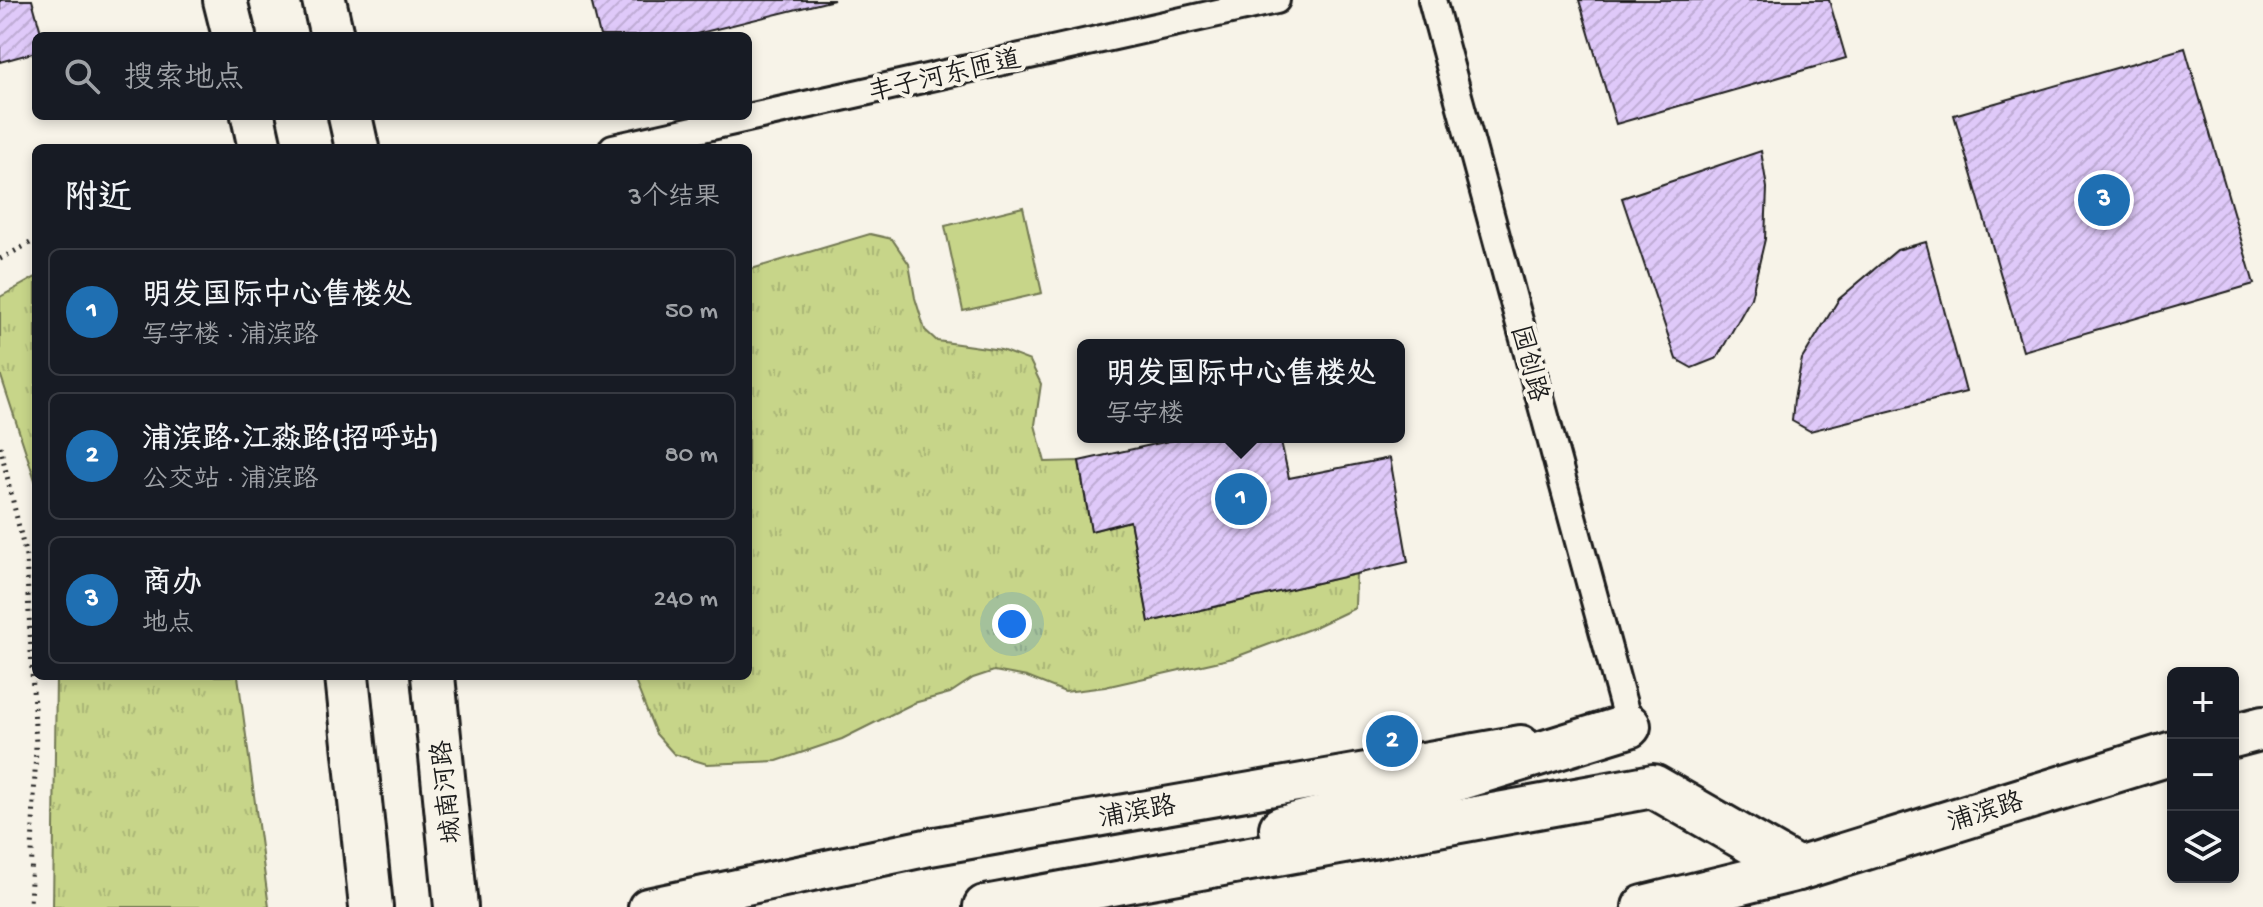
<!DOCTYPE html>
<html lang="zh">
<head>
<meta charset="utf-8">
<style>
	body { margin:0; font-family:"Gochi Hand","LXGW WenKai TC",sans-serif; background:#20242c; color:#f1f3f6 }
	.controls { position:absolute; right:24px; bottom:24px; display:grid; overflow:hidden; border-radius:12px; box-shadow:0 4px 12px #0003 }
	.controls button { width:72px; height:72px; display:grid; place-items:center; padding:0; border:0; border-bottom:2px solid #363941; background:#171b24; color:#f1f3f6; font:40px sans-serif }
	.you { position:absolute; left:1012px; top:624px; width:28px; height:28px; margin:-20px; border:6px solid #fff; border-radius:50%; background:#1a73e8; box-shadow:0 0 0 12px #1a73e833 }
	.badge { display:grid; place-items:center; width:52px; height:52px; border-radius:50%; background:#1f6fb2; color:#fff; font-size:26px; font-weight:700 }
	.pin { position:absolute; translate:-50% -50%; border:4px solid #fff; box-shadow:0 2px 8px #0006 }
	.popup { position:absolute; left:1077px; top:339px; width:328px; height:104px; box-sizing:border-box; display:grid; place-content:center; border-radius:12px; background:#171b24; filter:drop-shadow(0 2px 6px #0005); font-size:26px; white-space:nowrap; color:#9ea1a6 }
	.popup b { font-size:30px; color:#f1f3f6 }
	.popup::after { content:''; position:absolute; left:50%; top:100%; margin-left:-16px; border:16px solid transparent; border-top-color:#171b24 }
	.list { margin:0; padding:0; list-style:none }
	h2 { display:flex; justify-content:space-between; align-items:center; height:104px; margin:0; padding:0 32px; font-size:34px }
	h2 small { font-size:26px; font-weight:400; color:#9ea1a6 }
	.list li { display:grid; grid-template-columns:52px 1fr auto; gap:24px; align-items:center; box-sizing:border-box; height:128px; margin:0 16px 16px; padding:0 16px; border:2px solid #363941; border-radius:12px }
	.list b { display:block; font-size:30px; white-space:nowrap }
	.list p { margin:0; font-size:26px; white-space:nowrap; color:#9ea1a6 }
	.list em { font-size:26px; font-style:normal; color:#9ea1a6 }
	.icon { flex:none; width:44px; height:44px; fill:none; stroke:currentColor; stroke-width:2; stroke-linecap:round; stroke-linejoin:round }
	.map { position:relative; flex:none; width:2263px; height:907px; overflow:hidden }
	.search { position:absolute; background:#171b24; box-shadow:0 4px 12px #0003; left:32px; top:32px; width:720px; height:88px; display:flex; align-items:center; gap:20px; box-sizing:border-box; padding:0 28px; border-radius:12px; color:#9ea1a6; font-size:30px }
	.panel { position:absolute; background:#171b24; box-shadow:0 4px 12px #0003; left:32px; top:144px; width:720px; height:536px; border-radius:12px }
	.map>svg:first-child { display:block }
</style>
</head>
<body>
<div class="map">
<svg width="2263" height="907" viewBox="0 0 2263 907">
	<defs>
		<pattern id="grass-tufts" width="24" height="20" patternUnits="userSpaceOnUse" patternTransform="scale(2)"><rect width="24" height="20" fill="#c7d589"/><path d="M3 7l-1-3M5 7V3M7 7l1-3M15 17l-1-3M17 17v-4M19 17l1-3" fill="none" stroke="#aab676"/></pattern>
		<pattern id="building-hatch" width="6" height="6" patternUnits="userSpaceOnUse" patternTransform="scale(2)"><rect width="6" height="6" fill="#dfc9f9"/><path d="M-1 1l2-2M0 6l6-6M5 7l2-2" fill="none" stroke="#bfacd5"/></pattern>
	</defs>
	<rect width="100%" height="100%" fill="#f7f3e8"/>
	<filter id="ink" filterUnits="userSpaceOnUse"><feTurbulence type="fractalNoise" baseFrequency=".0125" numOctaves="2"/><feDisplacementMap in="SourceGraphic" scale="16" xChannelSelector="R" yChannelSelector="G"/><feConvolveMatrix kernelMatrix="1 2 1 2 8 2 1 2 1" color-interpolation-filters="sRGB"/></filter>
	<g filter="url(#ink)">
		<!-- grass -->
		<g fill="url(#grass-tufts)" stroke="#727852" stroke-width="2">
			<path d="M870 234 892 239 909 264 915 298 925 330 937 341 1001 350 1030 361 1041 384 1035 425 1045 462 1079 461 1091 531 1130 521 1149 622 1356 574 1355 608 1315 627 1233 658 1105 687 1065 692 1027 677 994 671 973 678 950 693 914 703 842 739 777 761 707 764 674 754 656 734 633 676H748V270Z"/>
			<path d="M36 277V483L0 373V297Z"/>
			<path d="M56 676H238L269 907H53Z"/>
		</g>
		<!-- pitch -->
		<path fill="#c7d589" stroke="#727852" stroke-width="2" d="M1023 207 1042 293 963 311 945 226Z"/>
		<!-- building -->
		<g fill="url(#building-hatch)" stroke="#1c1c1c" stroke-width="2">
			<path d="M0 0H32L42 36H36V52L0 62Z"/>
			<path d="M591 0H834L688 36H600Z"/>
			<path d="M1579 0H1829L1846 58 1616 124Z"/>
			<path d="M2185 48 2254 284 2023 351 1954 115Z"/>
			<path d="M1761 151 1767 188 1765 239 1751 298 1717 358 1692 368 1676 359 1622 198Z"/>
			<path d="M1926 242 1966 392 1810 431 1792 421 1794 399 1802 359 1839 299 1897 250Z"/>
			<path d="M1187 437H1280L1289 478 1390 458 1408 562 1149 622 1130 521 1091 531 1079 461Z"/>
		</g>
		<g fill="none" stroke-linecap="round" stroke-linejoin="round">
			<!-- street casing -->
			<g stroke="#1c1c1c" stroke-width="32">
				<g id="street">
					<path d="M1432 0 1629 726"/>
					<path d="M613 148 1276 0"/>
				</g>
			</g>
			<!-- secondary casing -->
			<g stroke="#1c1c1c" stroke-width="42">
				<path id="secondary" d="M647 907 930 847 1521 744"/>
			</g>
			<!-- primary casing -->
			<g stroke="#1c1c1c" stroke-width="48">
				<g id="primary">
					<path d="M225 0 234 36"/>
					<path d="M324 0 332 36"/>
					<path d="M253 116 260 148"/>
					<path d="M350 116 357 148"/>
					<path d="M347 676 371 907"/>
					<path d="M433 676 456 907"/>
					<path d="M2233 736 2263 728"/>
					<path d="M1281 828 1379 803 1629 726"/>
					<path d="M985 907 1653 786 1798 869"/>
					<path d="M1644 907 1798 869 2173 753"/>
				</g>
			</g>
			<!-- path -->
			<g stroke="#1c1c1c" stroke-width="5" stroke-dasharray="2 6" stroke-linecap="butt">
				<path d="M0 259 36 240"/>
				<path d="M0 446 26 557 36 745 30 907"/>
			</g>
			<!-- street -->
			<use href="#street" stroke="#f7f3e8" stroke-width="26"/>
			<!-- secondary -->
			<use href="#secondary" stroke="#f7f3e8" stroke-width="36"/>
			<!-- primary -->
			<use href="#primary" stroke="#f7f3e8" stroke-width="42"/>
		</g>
	</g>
	<g text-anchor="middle" stroke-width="8" stroke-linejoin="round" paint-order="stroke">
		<!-- street labels -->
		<g font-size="26" fill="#1c1c1c" stroke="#f7f3e8">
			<text transform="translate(944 74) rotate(-13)" y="9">丰子河东匝道</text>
			<text transform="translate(1531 363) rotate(75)" y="9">园创路</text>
			<text transform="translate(445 792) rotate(-96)" y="9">城南河路</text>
			<text transform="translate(1137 810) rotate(-10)" y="9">浦滨路</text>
			<text transform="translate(1985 810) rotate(-17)" y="9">浦滨路</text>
		</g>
	</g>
</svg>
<div class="controls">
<button>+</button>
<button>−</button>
<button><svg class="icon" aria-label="layers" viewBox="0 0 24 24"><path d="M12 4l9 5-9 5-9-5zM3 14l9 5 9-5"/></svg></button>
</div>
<div class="you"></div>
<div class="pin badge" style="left:1241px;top:499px">1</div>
<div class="popup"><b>明发国际中心售楼处</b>写字楼</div>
<div class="pin badge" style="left:1392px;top:741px">2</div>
<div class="pin badge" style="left:2104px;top:200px">3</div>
<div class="search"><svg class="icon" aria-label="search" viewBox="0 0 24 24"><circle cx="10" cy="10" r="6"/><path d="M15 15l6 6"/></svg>搜索地点</div>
<section class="panel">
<h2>附近<small>3个结果</small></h2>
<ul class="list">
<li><span class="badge">1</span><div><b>明发国际中心售楼处</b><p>写字楼 · 浦滨路</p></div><em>50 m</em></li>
<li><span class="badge">2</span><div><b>浦滨路·江淼路(招呼站)</b><p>公交站 · 浦滨路</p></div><em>80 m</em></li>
<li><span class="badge">3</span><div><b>商办</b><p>地点</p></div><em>240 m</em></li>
</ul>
</section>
</div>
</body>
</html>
